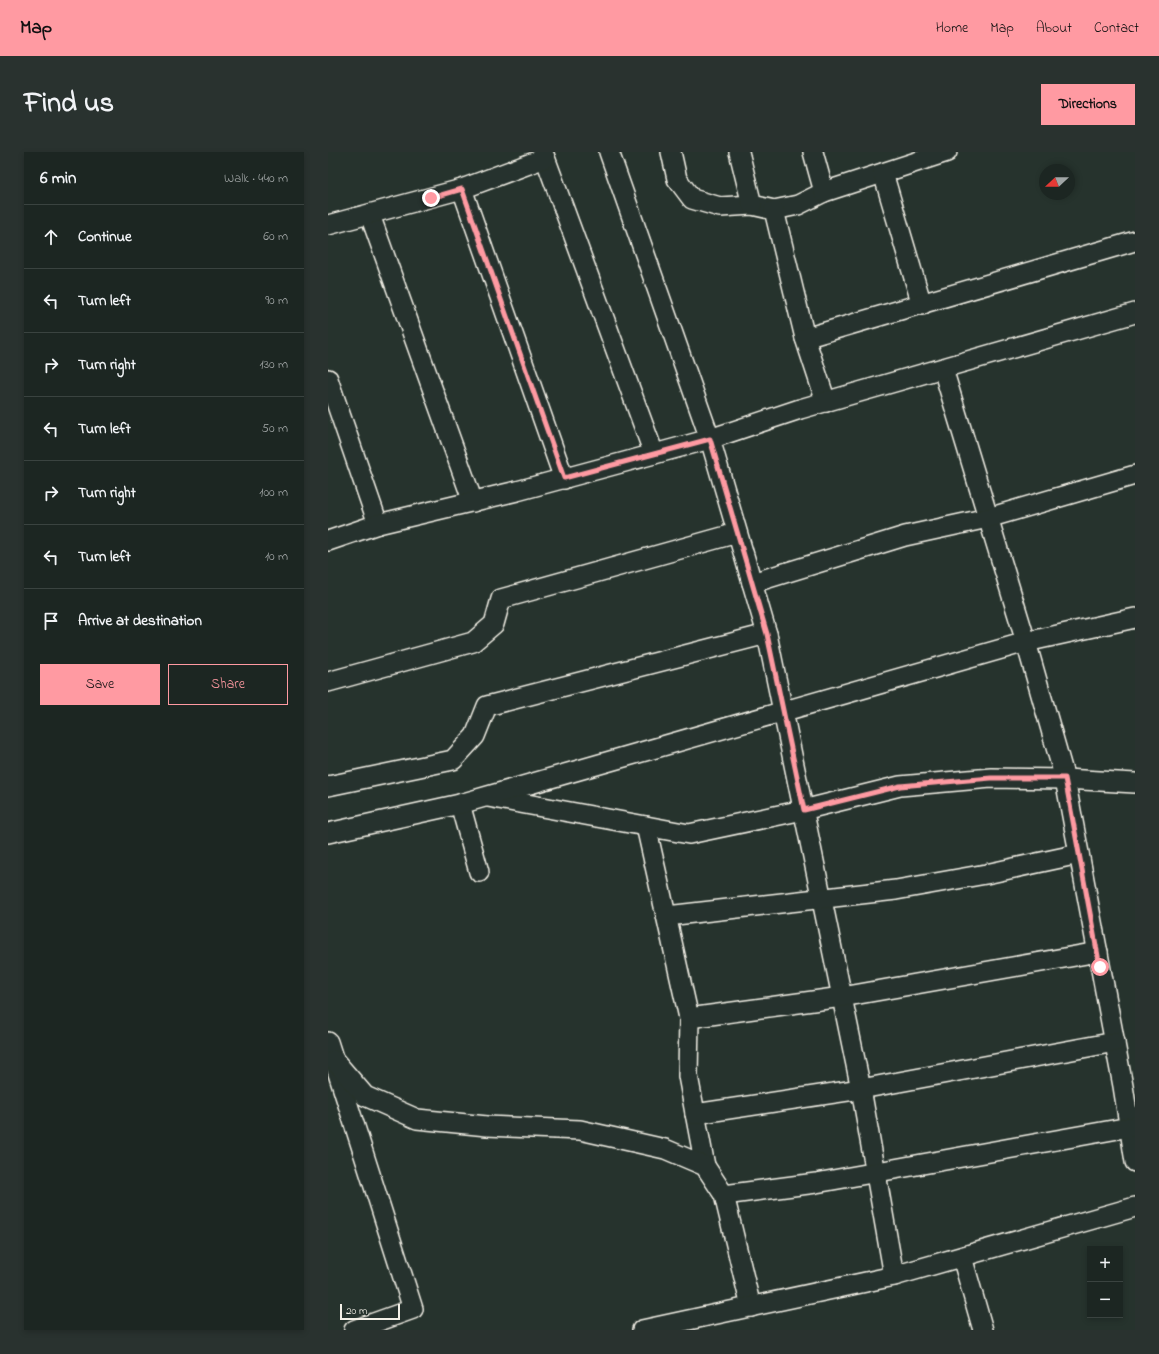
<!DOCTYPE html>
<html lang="en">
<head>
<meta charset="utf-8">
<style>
	body { margin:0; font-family:"Indie Flower",sans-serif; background:#29322f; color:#f1f3f6 }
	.controls { position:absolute; right:12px; bottom:12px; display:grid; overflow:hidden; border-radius:0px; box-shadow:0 2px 6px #0003 }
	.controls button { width:36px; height:36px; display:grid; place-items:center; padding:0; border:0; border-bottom:1px solid #3a4340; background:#1c2622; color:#f1f3f6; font:20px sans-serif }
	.compass { position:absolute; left:711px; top:12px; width:36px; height:36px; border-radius:50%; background:#1c2622; box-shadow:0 2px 6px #0003; rotate:248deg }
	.scale { position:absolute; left:12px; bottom:10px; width:60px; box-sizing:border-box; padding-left:4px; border:2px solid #f4f1e8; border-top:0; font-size:11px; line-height:14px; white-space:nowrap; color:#f4f1e8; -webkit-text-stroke:3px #26332d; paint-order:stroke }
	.stop { position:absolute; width:12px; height:12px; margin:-9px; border:3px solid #ff9aa2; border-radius:50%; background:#fff }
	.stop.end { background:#ff9aa2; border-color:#fff; box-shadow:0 1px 4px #0008 }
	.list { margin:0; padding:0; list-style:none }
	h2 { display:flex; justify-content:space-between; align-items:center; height:52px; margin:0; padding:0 16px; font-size:17px }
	h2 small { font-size:13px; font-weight:400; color:#a0a5a5 }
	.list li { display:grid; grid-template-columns:26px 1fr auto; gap:12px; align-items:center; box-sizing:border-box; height:64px; padding:0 16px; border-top:1px solid #3a4340 }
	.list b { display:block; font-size:15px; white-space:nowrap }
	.list em { font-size:13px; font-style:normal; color:#a0a5a5 }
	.actions { display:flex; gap:8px; padding:12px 16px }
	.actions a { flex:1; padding:9px 0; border:1px solid #ff9aa2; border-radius:0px; text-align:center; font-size:14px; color:#ff9aa2 }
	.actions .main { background:#ff9aa2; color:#111 }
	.icon { flex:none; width:22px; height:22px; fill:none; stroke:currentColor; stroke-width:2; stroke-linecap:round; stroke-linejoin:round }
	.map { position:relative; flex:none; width:807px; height:1178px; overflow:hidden; border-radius:0px }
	header { display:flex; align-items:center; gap:24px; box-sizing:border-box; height:56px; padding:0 20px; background:#ff9aa2; color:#111 }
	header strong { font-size:19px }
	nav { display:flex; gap:22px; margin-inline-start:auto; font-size:14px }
	.intro { display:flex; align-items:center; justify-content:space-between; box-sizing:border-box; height:96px; padding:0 24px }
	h1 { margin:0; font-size:28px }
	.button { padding:10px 18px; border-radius:0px; background:#ff9aa2; color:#111; font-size:14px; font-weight:700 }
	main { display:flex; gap:24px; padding:0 24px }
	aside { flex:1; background:#1c2622; border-radius:0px; box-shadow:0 2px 6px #0003 }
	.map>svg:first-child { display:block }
</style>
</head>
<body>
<header>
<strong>Map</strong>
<nav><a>Home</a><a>Map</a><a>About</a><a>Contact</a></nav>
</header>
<div class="intro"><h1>Find us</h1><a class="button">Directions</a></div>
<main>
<aside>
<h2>6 min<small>Walk · 440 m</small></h2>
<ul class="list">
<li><svg class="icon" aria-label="ahead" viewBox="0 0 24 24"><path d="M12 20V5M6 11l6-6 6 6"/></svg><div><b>Continue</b></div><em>60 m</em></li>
<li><svg class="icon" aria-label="left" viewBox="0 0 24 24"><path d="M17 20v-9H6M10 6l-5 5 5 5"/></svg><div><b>Turn left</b></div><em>90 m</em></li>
<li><svg class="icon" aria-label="right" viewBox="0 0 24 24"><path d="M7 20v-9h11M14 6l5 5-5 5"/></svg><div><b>Turn right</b></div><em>130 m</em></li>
<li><svg class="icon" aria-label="left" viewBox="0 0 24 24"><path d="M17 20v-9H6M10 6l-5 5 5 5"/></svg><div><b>Turn left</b></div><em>50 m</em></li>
<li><svg class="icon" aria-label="right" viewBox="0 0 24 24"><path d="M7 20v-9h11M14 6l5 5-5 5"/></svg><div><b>Turn right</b></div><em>100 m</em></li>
<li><svg class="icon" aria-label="left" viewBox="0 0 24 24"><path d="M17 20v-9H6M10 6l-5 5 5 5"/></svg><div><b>Turn left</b></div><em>10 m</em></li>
<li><svg class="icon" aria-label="arrive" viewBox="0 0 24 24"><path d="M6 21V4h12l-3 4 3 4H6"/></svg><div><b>Arrive at destination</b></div></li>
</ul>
<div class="actions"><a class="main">Save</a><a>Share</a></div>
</aside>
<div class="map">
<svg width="807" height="1178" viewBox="0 0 807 1178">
	<rect width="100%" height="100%" fill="#26332d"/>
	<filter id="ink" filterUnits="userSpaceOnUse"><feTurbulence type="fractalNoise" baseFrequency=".025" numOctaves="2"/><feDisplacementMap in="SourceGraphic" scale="8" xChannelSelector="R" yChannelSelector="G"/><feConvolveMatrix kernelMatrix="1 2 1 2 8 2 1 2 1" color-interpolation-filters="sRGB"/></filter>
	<g filter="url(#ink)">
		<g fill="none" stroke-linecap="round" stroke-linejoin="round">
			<!-- street casing -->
			<g stroke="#f4f1e8" stroke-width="22">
				<g id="street">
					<path d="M215 0 326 302"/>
					<path d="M281 0 382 287 439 482 533 937 566 1124"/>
					<path d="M343 0 349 27 364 47 392 55 424 53 446 58 470 53 496 40"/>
					<path d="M411 0 424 53"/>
					<path d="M485 0 496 40 619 0"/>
					<path d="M555 21 594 153"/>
					<path d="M134 37 236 327"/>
					<path d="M446 58 477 186 498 250"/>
					<path d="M42 63 145 350"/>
					<path d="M0 73 134 37 217 6"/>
					<path d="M477 186 807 89"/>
					<path d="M615 217 698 490 737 627 795 934 807 1010"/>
					<path d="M0 227 50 372"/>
					<path d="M0 389 50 372 189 339 382 287 472 257 807 161"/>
					<path d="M424 431 577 384 660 366 807 323"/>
					<path d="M0 530 145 490 166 472 173 447 409 381"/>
					<path d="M0 634 125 608 147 584 159 554 439 482"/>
					<path d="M160 645 361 682 475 658 572 634 663 626 737 627 807 631"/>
					<path d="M132 652 151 720"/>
					<path d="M318 674 361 866 360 924 377 1014"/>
					<path d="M0 681 132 652 698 490 807 466"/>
					<path d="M339 764 568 738 658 722 751 702"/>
					<path d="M361 866 514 845 770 800"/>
					<path d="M0 890 85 1157 26 1178"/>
					<path d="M6 908 37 944 89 967 159 974 252 978 337 997 377 1014 396 1043 423 1155"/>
					<path d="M367 962 533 937 787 890"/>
					<path d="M396 1043 488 1031 807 974"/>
					<path d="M634 1105 655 1178"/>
					<path d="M314 1178 566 1124 807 1055"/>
				</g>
			</g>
			<!-- street -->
			<use href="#street" stroke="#26332d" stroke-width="19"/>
		</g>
	</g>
	<g fill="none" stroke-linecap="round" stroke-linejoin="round" filter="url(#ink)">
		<!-- route -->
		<path stroke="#ff9aa2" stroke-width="5" d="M103 46 134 37 236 326 382 287 439 482 476 658 572 634 663 626H737L772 815"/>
	</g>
</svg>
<div class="controls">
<button>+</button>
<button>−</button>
</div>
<svg class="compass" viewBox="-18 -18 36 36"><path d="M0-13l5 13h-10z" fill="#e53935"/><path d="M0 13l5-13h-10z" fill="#a0a5a5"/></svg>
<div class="scale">20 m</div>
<div class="stop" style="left:772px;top:815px"></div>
<div class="stop end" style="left:103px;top:46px"></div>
</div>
</main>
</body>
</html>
